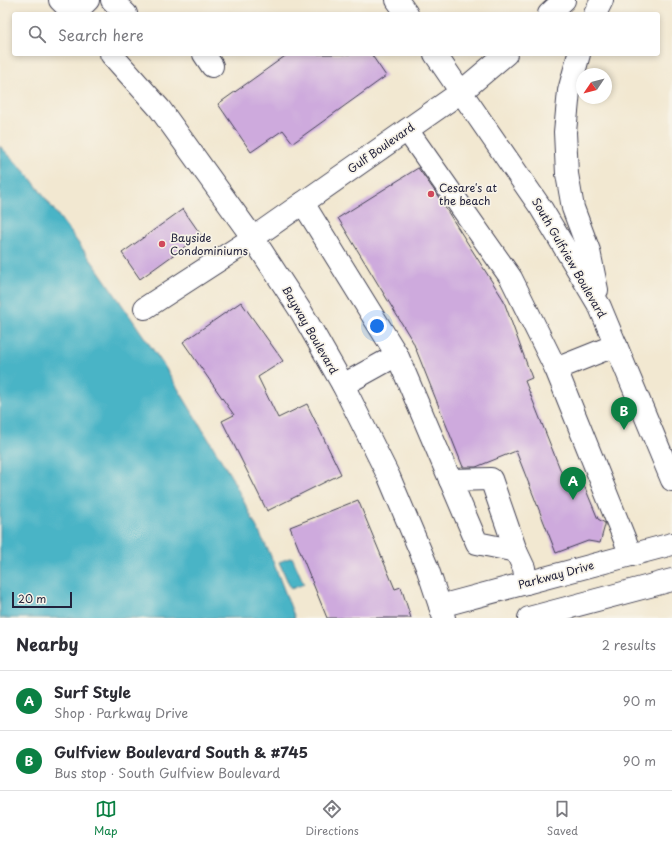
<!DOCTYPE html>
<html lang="en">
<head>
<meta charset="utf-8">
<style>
	body { margin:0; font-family:"Playpen Sans",sans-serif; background:#f2f2f3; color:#2b2b33 }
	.compass { position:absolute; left:576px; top:68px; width:36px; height:36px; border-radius:50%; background:#fff; box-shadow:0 2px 6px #0003; rotate:235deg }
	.scale { position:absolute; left:12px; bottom:10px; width:60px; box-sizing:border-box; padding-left:4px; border:2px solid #22223b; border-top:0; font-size:11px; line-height:14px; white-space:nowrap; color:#22223b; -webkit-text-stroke:3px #f7f3e8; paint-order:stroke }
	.you { position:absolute; left:377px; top:326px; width:14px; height:14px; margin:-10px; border:3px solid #fff; border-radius:50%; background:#1a73e8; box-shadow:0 0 0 6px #1a73e833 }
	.badge { display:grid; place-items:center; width:26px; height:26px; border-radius:50%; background:#0b8043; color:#fff; font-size:13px; font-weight:700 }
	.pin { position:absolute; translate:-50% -33px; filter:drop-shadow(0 1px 2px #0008) }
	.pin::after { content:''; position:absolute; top:21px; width:14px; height:12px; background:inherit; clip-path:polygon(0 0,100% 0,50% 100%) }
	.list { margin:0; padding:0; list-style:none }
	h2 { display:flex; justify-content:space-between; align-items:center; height:52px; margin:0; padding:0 16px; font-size:17px }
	h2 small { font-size:13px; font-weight:400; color:#7c7c81 }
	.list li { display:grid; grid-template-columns:26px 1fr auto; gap:12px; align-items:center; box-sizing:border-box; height:60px; padding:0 16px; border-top:1px solid #e1e1e2 }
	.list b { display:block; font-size:15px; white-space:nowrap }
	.list p { margin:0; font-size:13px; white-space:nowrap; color:#7c7c81 }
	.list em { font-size:13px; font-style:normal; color:#7c7c81 }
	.icon { flex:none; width:22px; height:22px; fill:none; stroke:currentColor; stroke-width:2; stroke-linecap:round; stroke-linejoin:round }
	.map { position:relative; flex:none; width:672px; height:618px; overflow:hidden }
	.search { position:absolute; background:#fff; box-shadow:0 2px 6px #0003; left:12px; right:12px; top:12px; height:44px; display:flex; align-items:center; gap:10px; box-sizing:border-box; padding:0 14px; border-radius:4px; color:#7c7c81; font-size:15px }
	.sheet { height:172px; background:#fff }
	nav { display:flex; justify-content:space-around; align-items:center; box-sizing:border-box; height:56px; border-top:1px solid #e1e1e2; background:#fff; font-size:11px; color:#7c7c81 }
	nav a { display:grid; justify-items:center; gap:2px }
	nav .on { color:#0b8043 }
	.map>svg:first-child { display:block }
</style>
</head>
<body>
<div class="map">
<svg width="672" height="618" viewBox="0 0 672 618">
	<rect width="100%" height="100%" fill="#f7f3e8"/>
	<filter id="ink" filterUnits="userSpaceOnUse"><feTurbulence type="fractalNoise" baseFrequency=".025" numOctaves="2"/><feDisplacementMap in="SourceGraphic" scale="8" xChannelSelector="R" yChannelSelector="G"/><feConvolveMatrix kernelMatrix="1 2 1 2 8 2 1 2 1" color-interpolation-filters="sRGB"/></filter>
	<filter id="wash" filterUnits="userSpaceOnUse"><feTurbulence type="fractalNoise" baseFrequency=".012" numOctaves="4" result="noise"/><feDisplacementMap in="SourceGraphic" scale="16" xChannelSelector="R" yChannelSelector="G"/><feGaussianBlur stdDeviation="0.9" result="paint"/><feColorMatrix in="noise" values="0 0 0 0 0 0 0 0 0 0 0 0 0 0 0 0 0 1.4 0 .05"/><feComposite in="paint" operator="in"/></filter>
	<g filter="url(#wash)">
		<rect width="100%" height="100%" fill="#f2e8d1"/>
		<!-- water -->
		<g fill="#49b4c6" stroke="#366b80">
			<path d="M0 146 29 176 96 267 165 367 232 478 270 554 295 618H0Z"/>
			<path d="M292 557 304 584 291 589 279 562Z"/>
		</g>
		<g id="blocks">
			<!-- building -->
			<g fill="#ceaadd">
				<path d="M288 54H371L386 76 293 143 283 130 251 152 218 104Z"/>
				<path d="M418 168 434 190 503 299 532 378 525 381 566 484 581 478 598 519 605 523V525L600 543 588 541 556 553 516 451 476 467H463L413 342 338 218Z"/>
				<path d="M183 209 201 235 140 279 122 253Z"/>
				<path d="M241 302 283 361 258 377 278 418 307 404 341 474 267 511 222 421 234 415 183 342Z"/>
				<path d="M358 500 395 589 401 587 411 618H327L290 527Z"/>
			</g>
		</g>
	</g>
	<g filter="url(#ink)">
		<use href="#blocks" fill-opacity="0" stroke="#414052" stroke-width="1"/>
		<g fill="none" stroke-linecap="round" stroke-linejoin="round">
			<!-- minor casing -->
			<g stroke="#414052" stroke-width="24">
				<g id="minor">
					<path d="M60 0 74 14"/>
					<path d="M112 0 126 14"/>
					<path d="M397 0 407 14"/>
					<path d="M74 14 88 0"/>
					<path d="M111 54 160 109 253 238 302 313 343 385 389 477 427 567 444 618"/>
					<path d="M204 54 212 66"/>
					<path d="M407 130 511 278 556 369 631 555"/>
					<path d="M303 203 397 355 343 385"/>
					<path d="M145 308 253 238 461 92 435 54"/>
					<path d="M397 355 477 543 516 551 524 568 526 583"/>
					<path d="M556 369 616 345"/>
					<path d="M450 480 491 479 516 551"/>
					<path d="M440 606 672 544"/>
					<path d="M529 618 672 580"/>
				</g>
			</g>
			<!-- major casing -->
			<g stroke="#414052" stroke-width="24">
				<g id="major">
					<path d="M549 14 564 0"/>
					<path d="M595 14 602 0"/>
					<path d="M506 54 461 92 541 208 600 307 672 480"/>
					<path d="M579 54 569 91 565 132 567 174 573 208 589 251 597 290"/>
				</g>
			</g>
			<!-- minor -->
			<use href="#minor" stroke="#fff" stroke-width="22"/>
			<!-- major -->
			<use href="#major" stroke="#fff" stroke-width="22"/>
		</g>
	</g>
	<!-- markers -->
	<g fill="#d1495b" stroke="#f7f3e8" stroke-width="1.5">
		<circle cx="431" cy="194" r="4"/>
		<circle cx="162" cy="244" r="4"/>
	</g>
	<g text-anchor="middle" stroke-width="3.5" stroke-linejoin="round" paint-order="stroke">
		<!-- street labels -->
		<g font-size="11" fill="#22223b" stroke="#f7f3e8">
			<text transform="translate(381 148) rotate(-35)" y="4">Gulf Boulevard</text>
			<text transform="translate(569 258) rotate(60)" y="4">South Gulfview Boulevard</text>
			<text transform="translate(310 330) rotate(60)" y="4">Bayway Boulevard</text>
			<text transform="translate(556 575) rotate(-15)" y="4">Parkway Drive</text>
		</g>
		<!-- poi labels -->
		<g font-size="11" fill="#22223b" stroke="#f7f3e8" text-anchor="start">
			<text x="439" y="192">Cesare's at<tspan x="439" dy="13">the beach</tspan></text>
			<text x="170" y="242">Bayside<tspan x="170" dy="13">Condominiums</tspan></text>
		</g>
	</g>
</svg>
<svg class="compass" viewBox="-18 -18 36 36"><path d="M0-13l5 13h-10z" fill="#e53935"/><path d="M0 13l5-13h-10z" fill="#7c7c81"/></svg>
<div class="scale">20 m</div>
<div class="you"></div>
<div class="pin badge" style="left:573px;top:500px">A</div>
<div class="pin badge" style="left:624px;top:430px">B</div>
<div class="search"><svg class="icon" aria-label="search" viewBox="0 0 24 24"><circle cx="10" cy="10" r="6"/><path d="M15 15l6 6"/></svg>Search here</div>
</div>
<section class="sheet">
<h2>Nearby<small>2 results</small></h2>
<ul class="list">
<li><span class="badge">A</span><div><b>Surf Style</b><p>Shop · Parkway Drive</p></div><em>90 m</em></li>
<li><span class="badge">B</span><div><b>Gulfview Boulevard South &amp; #745</b><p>Bus stop · South Gulfview Boulevard</p></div><em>90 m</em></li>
</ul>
</section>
<nav>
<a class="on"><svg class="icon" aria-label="map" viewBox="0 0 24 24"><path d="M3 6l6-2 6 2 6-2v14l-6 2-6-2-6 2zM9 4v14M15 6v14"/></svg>Map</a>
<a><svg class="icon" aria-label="directions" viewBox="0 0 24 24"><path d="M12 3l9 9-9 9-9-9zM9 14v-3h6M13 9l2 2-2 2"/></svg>Directions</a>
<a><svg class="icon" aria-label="saved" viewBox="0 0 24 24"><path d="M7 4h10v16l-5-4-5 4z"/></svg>Saved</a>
</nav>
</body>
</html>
